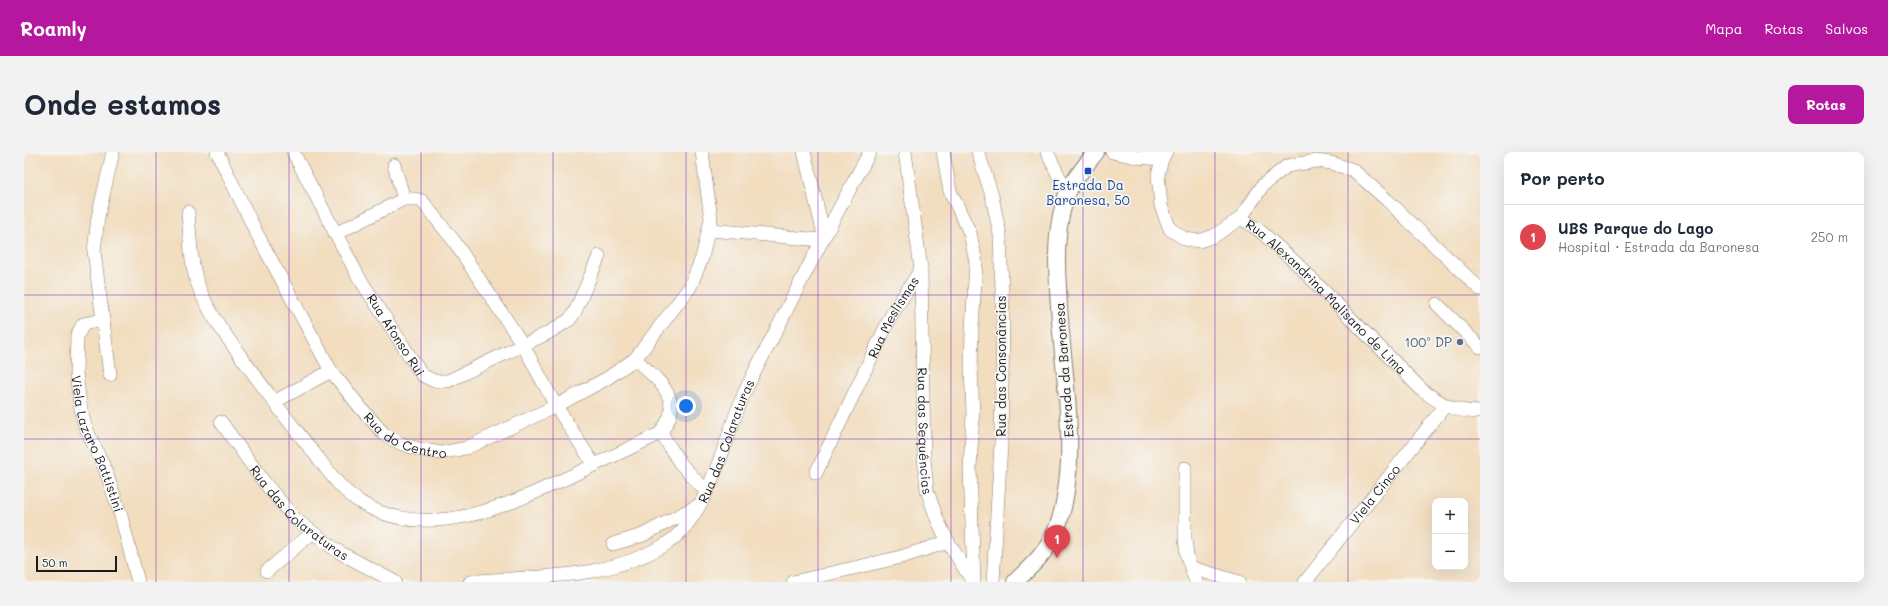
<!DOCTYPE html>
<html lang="pt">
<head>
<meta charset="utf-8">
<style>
	body { margin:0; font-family:Mali,sans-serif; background:#f2f2f3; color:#1f2937 }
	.controls { position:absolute; right:12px; bottom:12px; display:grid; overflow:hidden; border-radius:8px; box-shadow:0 4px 16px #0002 }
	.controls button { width:36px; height:36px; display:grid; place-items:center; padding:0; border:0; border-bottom:1px solid #e0e1e3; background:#fff; color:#1f2937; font:20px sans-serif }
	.scale { position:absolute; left:12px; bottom:10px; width:81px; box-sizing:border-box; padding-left:4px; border:2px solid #1c1c1c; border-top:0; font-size:11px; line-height:14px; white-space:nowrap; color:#1c1c1c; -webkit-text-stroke:3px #f6f6f2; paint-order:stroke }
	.you { position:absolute; left:662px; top:254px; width:14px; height:14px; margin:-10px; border:3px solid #fff; border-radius:50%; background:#1a73e8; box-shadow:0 0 0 6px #1a73e833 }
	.badge { display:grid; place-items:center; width:26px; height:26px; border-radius:50%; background:#b5179e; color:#fff; font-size:13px; font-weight:700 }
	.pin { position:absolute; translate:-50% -33px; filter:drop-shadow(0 1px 2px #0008) }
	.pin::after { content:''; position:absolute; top:21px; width:14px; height:12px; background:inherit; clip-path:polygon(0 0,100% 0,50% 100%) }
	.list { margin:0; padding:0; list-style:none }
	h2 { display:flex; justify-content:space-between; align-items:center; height:52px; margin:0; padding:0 16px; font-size:17px }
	h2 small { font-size:13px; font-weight:400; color:#747a83 }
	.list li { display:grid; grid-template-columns:26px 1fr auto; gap:12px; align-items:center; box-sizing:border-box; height:64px; padding:0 16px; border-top:1px solid #e0e1e3 }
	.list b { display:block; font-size:15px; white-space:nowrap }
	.list p { margin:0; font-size:13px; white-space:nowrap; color:#747a83 }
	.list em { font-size:13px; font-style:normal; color:#747a83 }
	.map { position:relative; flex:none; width:1456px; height:430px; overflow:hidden; border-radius:8px }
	header { display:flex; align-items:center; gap:24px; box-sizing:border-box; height:56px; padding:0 20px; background:#b5179e; color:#fff }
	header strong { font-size:19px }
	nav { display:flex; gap:22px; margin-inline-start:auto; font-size:14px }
	.intro { display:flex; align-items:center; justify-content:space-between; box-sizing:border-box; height:96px; padding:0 24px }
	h1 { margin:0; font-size:28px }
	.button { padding:10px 18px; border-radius:8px; background:#b5179e; color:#fff; font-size:14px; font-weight:700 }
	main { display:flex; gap:24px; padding:0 24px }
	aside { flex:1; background:#fff; border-radius:8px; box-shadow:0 4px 16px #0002 }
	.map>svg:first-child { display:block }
</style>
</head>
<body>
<header>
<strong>Roamly</strong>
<nav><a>Mapa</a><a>Rotas</a><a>Salvos</a></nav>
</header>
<div class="intro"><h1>Onde estamos</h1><a class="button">Rotas</a></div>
<main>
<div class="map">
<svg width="1456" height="430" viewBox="0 0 1456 430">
	<rect width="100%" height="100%" fill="#f6f6f2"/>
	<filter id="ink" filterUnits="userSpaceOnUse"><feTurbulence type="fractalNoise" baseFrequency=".025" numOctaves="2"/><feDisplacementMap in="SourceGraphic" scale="8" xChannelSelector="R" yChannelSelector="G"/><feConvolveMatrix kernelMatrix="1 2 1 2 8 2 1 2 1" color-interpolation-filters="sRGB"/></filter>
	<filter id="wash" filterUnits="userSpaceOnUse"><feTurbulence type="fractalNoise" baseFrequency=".012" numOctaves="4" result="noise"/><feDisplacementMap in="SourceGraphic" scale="16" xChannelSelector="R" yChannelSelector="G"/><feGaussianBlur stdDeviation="0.9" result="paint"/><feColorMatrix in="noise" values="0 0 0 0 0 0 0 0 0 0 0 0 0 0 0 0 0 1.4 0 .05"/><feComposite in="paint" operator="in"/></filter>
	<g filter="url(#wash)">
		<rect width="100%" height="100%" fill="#f2ddbf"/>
	</g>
	<g filter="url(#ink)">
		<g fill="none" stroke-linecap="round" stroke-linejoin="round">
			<!-- minor casing -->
			<g stroke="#877c6e" stroke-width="14">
				<g id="minor">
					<path id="s1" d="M193 0 233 82 307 219 336 255 360 282 376 291 394 297 417 301 442 296 532 254 582 227 611 207 666 135 678 106 687 67 678 0"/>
					<path id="s2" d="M269 0 334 124 398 223 410 229H424L524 181 545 168 551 160 575 104"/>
					<path d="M780 0 800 83"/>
					<path id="s3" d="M881 0 897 117 900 306 903 338 913 367 924 390 949 430"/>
					<path d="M919 0 926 39 946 81 952 111 948 177 947 217 949 262 946 316 950 430"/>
					<path d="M954 0 968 44 976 83 979 167 977 292 969 430"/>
					<path d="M1023 0 1043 41"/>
					<path d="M1088 0 1112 5 1138 7 1142 0"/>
					<path id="s4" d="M1138 7 1134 23 1137 54 1146 77 1161 87 1175 89 1190 84 1217 66 1236 79 1270 109 1399 239C1421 254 1428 259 1456 260"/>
					<path d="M370 13 380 47"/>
					<path d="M164 60C166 83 166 108 173 130 185 167 222 210 245 243 258 261 272 278 286 296 301 314 315 337 336 350 403 392 486 353 549 323 579 309 608 295 637 281 640 275 644 270 646 264 653 239 626 221 611 207"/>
					<path d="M1217 66 1239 33 1263 14 1292 9 1307 11 1329 18 1363 48 1456 137"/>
					<path d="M686 78 797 88"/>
					<path d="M311 82 380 47H391L398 49 430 89 499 193 532 254 570 313"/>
					<path d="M1413 152 1456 195"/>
					<path id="s5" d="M79 168 59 172 53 184 52 221 56 252 61 274 81 317 97 364 114 430"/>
					<path d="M86 223 70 99 74 65 89 0"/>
					<path d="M250 250 307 219"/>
					<path id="s6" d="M197 270 240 330 271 367 315 400 371 430"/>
					<path d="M637 281 656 311 682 339"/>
					<path d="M1161 316V386L1163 404 1172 430"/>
					<path id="s7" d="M792 321 868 162 897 117"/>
					<path d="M589 392 619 383 673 354"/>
					<path d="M1168 416 1215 430"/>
					<path d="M243 419 288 381"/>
					<path id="s8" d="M446 430C513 423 578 429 639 394 685 367 700 287 720 242 730 219 743 197 754 175 783 116 814 58 846 0"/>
					<path d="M769 430 877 405 924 390"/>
					<path id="s9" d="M1281 430 1421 254"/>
				</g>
			</g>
			<!-- major casing -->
			<g stroke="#877c6e" stroke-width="18">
				<path id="major" d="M991 430C1004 417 1019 404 1028 387 1040 364 1043 336 1045 310 1047 252 1036 194 1034 135 1032 104 1032 72 1043 42 1049 27 1062 13 1072 0"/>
			</g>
			<!-- minor -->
			<use href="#minor" stroke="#fff" stroke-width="13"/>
			<!-- major -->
			<use href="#major" stroke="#fff" stroke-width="16"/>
		</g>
	</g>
	<!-- grid -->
	<path fill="none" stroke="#7b2cbf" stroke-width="1" stroke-opacity="0.55" d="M132 0V430M265 0V430M397 0V430M529 0V430M662 0V430M794 0V430M927 0V430M1059 0V430M1191 0V430M1324 0V430M0 143H1456M0 287H1456"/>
	<!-- markers -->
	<rect fill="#1a4fb4" stroke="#f6f6f2" stroke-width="1.5" x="1060" y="15" width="8" height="8" rx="2"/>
	<circle fill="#5c6f8a" stroke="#f6f6f2" stroke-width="1.5" cx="1436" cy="190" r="4"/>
	<g text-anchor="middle" stroke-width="3.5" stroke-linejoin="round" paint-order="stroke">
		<!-- transit labels -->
		<g font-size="13" fill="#164399" stroke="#f6f6f2">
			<text x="1064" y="38">Estrada Da<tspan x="1064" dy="15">Baronesa, 50</tspan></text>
		</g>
		<!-- street labels -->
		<g font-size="13" fill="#1c1c1c" stroke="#f6f6f2">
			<text dy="5" stroke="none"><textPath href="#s4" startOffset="269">Rua Alexandrina Malisano de Lima</textPath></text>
			<text dy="5" stroke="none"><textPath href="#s7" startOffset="174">Rua Meslismas</textPath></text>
			<text dy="5" stroke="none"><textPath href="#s2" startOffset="210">Rua Afonso Rui</textPath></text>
			<text transform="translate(977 214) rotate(-90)" y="5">Rua das Consonâncias</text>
			<text transform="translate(1040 218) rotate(-94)" y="5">Estrada da Baronesa</text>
			<text dy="5" stroke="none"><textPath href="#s1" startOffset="349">Rua do Centro</textPath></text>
			<text dy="5" stroke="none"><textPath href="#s3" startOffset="280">Rua das Sequências</textPath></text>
			<text dy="5" stroke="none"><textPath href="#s8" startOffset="323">Rua das Colaraturas</textPath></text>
			<text dy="5" stroke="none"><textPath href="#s5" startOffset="145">Viela Lazaro Battistini</textPath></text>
			<text dy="5" stroke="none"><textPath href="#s9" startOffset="112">Viela Cinco</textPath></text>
			<text dy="5" stroke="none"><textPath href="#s6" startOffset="121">Rua das Colaraturas</textPath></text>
		</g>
		<!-- service labels -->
		<g font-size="13" fill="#4e5e75" stroke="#f6f6f2" text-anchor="end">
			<text x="1428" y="195">100º DP</text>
		</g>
	</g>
</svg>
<div class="controls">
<button>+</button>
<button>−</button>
</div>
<div class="scale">50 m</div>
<div class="you"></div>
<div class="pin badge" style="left:1033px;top:406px;background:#e0444e">1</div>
</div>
<aside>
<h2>Por perto<small></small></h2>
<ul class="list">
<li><span class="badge" style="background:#e0444e">1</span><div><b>UBS Parque do Lago</b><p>Hospital · Estrada da Baronesa</p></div><em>250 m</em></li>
</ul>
</aside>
</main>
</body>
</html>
